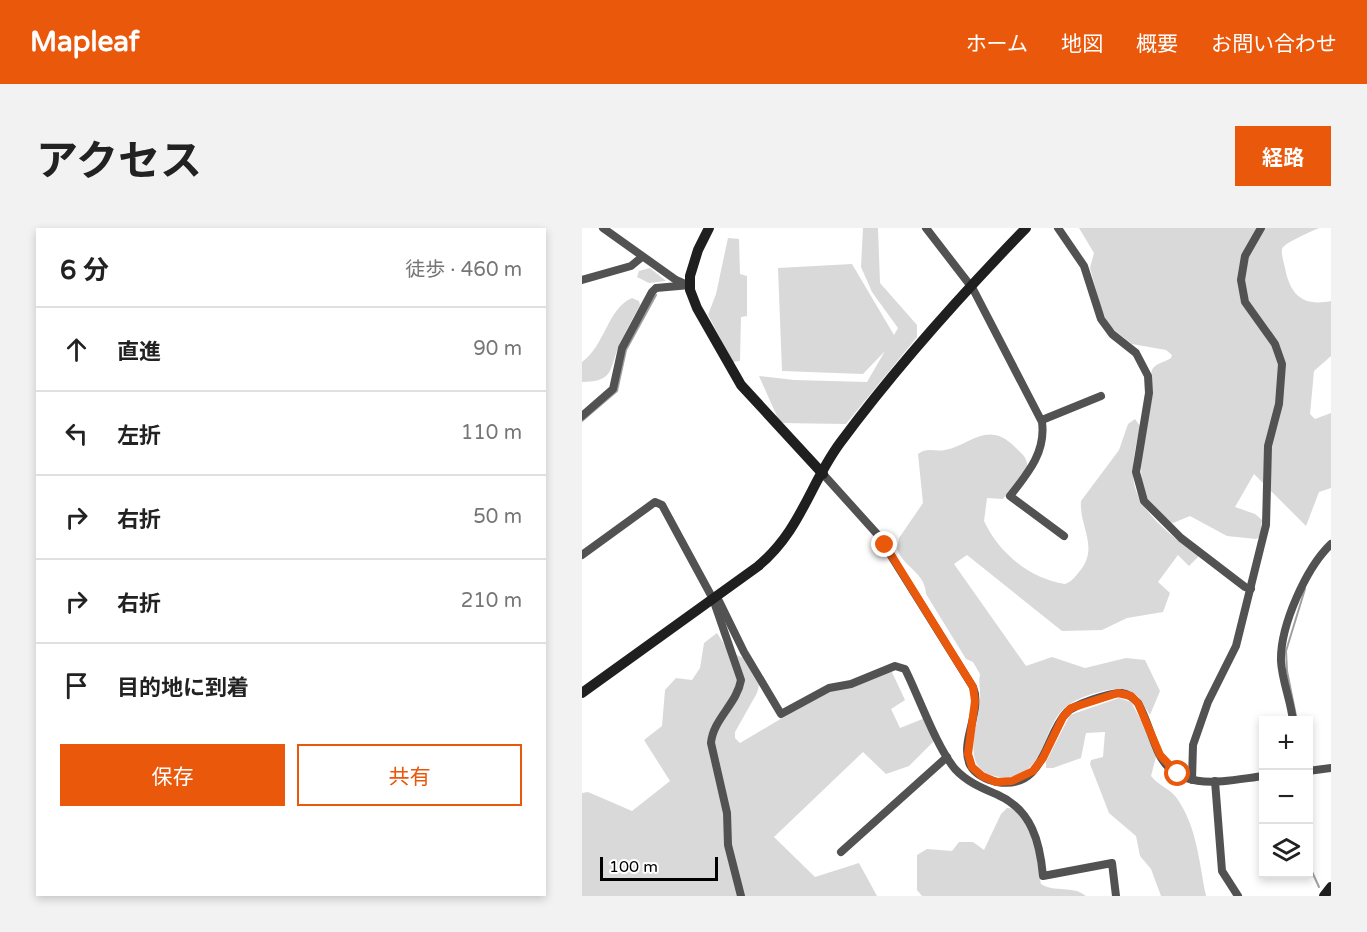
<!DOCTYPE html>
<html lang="ja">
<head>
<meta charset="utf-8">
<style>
	body { margin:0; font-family:"Varela Round","Noto Sans JP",sans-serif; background:#f2f2f2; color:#222 }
	.controls { position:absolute; right:18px; bottom:18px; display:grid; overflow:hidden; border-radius:0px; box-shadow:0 3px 9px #0003 }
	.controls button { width:54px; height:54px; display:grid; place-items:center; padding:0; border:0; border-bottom:2px solid #e0e0e0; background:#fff; color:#222; font:30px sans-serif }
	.scale { position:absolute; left:18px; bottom:15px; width:118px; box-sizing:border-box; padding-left:6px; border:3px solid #000; border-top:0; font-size:16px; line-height:21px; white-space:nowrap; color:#000; -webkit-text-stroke:4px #fff; paint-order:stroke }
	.stop { position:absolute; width:18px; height:18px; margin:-14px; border:4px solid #ea580c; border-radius:50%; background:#fff }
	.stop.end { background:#ea580c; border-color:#fff; box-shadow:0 2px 6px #0008 }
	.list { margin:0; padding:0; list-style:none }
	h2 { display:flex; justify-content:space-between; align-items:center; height:78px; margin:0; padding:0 24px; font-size:26px }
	h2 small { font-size:20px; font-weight:400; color:#767676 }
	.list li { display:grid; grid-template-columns:39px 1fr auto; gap:18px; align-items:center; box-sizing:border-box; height:84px; padding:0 24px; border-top:2px solid #e0e0e0 }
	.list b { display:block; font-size:22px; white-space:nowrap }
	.list em { font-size:20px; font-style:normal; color:#767676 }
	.actions { display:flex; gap:12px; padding:18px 24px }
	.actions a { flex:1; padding:14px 0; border:2px solid #ea580c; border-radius:0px; text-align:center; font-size:21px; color:#ea580c }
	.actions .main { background:#ea580c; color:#fff }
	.icon { flex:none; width:33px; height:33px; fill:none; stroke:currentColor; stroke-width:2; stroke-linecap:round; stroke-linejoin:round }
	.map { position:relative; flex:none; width:749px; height:668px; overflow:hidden; border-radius:0px }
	header { display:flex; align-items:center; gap:36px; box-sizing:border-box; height:84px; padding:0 30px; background:#ea580c; color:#fff }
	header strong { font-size:28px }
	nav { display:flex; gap:33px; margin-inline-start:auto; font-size:21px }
	.intro { display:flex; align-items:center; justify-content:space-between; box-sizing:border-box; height:144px; padding:0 36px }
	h1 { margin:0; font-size:42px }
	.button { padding:15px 27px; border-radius:0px; background:#ea580c; color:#fff; font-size:21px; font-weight:700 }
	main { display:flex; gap:36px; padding:0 36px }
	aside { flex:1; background:#fff; border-radius:0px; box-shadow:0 3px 9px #0003 }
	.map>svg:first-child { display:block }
</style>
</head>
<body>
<header>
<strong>Mapleaf</strong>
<nav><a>ホーム</a><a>地図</a><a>概要</a><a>お問い合わせ</a></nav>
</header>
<div class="intro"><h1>アクセス</h1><a class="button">経路</a></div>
<main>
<aside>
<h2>6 分<small>徒歩 · 460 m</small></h2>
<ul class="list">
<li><svg class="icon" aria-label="ahead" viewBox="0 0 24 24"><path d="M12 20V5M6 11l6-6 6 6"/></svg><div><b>直進</b></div><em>90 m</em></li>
<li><svg class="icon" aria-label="left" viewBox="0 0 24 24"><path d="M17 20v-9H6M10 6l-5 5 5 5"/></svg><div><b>左折</b></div><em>110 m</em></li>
<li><svg class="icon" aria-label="right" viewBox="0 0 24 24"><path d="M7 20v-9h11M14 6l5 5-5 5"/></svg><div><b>右折</b></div><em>50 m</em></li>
<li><svg class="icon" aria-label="right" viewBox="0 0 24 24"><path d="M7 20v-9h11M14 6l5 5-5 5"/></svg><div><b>右折</b></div><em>210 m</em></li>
<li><svg class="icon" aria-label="arrive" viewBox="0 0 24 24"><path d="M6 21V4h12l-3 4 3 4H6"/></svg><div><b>目的地に到着</b></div></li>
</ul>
<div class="actions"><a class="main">保存</a><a>共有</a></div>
</aside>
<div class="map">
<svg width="749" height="668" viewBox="0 0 749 668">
	<rect width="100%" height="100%" fill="#fff"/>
	<!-- green -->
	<g fill="#d9d9d9">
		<path d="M281 0H296L298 55 335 97V109L264 196 198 195 177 148 212 152 285 154 303 123 281 146 200 143 196 40 270 36 312 107 316 100 290 64 279 39Z"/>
		<path d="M497 0H737C730 3 702 15 700 21 699 26 702 35 703 40 708 66 720 79 749 73V128L732 143 728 186 733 191 749 185V260L737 264 724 298 672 246 653 279 673 286 680 292 678 309 674 311 645 308 608 288 591 295C541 275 563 208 570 170 572 162 567 150 570 142 572 136 583 134 589 130L590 127 584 122 550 116 527 98 519 81 508 40 512 25Z"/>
		<path d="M146 10 157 11 158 46 165 48V88L159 89 158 133 151 134 126 87 134 66Z"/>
		<path d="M68 40 84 53 67 55 55 49 57 43Z"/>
		<path d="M50 70 57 73 58 77C51 90 44 102 38 115 27 139 34 154 0 154V134C23 118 25 81 50 70Z"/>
		<path d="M553 191 558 198C555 213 551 228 551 244 550 281 590 308 617 328L607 338 596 327 576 354 588 365 581 384 545 390 520 402 480 403 385 327 372 336 444 438 470 429 503 440 544 430 563 432 578 463 568 487 556 468 541 461C526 460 497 468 485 478 467 491 465 520 450 537 442 546 429 551 417 549 376 543 396 500 398 473 399 463 396 456 398 446L391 434 384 431 344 366C343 344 322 340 315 321L317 310 341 275 336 226C345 219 353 224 363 222 389 217 406 191 434 220 440 226 446 230 445 239L421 271 405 270 402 293C417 325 448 351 483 356 489 354 493 349 497 344 518 320 497 299 499 273L537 222 546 196Z"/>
		<path d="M135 405 147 424 162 430 177 457 175 465 153 504V510L158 515 244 464 309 442 323 472 309 481 318 500 343 490 354 511 327 538 304 546 281 524 192 609 233 649 277 635 295 668H0V565L6 564 50 583 88 553 62 512 80 498 83 462 94 450 110 452 118 440 122 415Z"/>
		<path d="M537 470 549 474 561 496 574 529 569 548C576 557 588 561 594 569 615 598 617 634 624 668H579L569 641 558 628 554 608 527 585 508 536 509 532 521 529 523 504 504 505 499 530 471 540H464V534L488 487Z"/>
		<path d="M425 580C453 580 455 638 459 656 473 665 491 657 504 668H340L335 662V627L345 621 370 623 377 614H391L402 622 419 586Z"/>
	</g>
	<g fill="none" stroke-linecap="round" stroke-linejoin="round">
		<!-- stream -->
		<g stroke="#a0a0a0" stroke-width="2">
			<path d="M0 193 35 163 44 122 74 67"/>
			<path d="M715 493 705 443 704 423 723 361"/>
			<path d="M726 635 737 659"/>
		</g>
		<!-- street -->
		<g stroke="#525252" stroke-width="8">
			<path d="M21 0 94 52 103 56"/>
			<path d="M344 0 391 61 460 194C464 224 446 245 428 268L482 308"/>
			<path d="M476 0 502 38 519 91 530 106 554 125 566 148 567 165 554 244 562 273 599 310 663 359 669 361"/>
			<path d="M0 52 49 38 60 29"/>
			<path d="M0 188 31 161 40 120 70 64 74 60 108 57"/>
			<path d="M460 192 519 168"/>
			<path d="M241 246 296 307 391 459C401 483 377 513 388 537 393 546 404 552 415 554 463 562 462 509 484 485 491 477 529 464 540 465 547 466 551 470 556 475 565 491 569 509 577 526 597 566 646 552 682 548"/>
			<path d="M0 327 73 274 80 277 131 371 159 452C155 476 131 491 129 515L145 585 146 617 159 668"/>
			<path d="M131 371 137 373 162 424 199 486 247 460 269 456 313 438 323 441C337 469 354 518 373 541 385 554 400 560 416 567 450 582 458 615 461 648L530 635 534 668"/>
			<path d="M711 493C709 473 700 453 699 433 698 398 724 340 749 316"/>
			<path d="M726 543 749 540"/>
			<path d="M610 552 611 517 626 474 654 418 684 297 686 218 697 176 700 136 693 116 663 74 659 52 663 28 679 0"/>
			<path d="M633 553 640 643 656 668"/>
			<path d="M259 624 365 529"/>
		</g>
		<!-- secondary -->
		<g stroke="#1f1f1f" stroke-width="10">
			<path d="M127 0 116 22 108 48V62L115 80 159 157 241 246"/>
			<path d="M0 465 175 339C219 303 227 257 258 215 315 138 378 68 444 0"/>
			<path d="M742 668 749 659"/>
		</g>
	</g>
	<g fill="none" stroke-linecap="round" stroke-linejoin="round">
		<!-- route -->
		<path stroke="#ea580c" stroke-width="8" d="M303 317 391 459 393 473 386 526 390 539 400 548 414 554 430 553 451 543 461 530 481 489 489 480 536 465 549 468 556 475 578 527 596 546"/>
	</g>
</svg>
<div class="controls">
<button>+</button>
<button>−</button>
<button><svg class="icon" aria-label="layers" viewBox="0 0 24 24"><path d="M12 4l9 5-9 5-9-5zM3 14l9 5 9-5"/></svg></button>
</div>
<div class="scale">100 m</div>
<div class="stop" style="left:596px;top:546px"></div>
<div class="stop end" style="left:303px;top:317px"></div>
</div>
</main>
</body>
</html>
